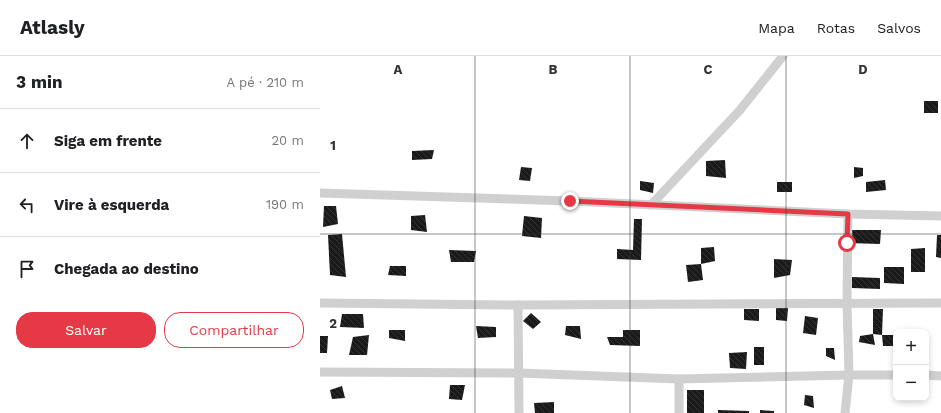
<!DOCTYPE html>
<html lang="pt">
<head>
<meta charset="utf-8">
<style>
	body { margin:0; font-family:"Work Sans",sans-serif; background:#f6f6f6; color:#202124 }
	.controls { position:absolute; right:12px; bottom:12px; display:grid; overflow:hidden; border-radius:8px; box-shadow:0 2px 6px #0003 }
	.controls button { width:36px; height:36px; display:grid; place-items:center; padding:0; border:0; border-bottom:1px solid #e0e0e0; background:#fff; color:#202124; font:20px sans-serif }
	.stop { position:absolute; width:12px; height:12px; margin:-9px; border:3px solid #e63946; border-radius:50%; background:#fff }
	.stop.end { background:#e63946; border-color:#fff; box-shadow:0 1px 4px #0008 }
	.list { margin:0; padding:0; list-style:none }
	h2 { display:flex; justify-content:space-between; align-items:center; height:52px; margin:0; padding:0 16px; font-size:17px }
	h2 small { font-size:13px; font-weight:400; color:#757577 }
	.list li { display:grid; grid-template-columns:26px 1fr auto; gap:12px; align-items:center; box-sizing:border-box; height:64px; padding:0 16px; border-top:1px solid #e0e0e0 }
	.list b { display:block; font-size:15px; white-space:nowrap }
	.list em { font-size:13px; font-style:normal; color:#757577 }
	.actions { display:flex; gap:8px; padding:12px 16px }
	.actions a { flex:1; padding:9px 0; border:1px solid #e63946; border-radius:16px; text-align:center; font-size:14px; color:#e63946 }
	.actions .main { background:#e63946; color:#fff }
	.icon { flex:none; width:22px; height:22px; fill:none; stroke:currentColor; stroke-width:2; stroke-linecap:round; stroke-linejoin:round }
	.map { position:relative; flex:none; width:621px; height:357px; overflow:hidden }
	header { display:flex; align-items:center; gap:24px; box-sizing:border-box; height:56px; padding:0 20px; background:#fff; border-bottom:1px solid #e0e0e0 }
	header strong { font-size:19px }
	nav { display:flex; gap:22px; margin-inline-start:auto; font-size:14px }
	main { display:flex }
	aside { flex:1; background:#fff }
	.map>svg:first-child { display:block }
</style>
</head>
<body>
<header>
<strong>Atlasly</strong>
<nav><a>Mapa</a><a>Rotas</a><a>Salvos</a></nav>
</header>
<main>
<aside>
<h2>3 min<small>A pé · 210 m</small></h2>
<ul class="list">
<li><svg class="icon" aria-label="ahead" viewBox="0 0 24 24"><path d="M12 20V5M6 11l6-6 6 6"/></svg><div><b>Siga em frente</b></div><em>20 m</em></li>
<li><svg class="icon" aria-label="left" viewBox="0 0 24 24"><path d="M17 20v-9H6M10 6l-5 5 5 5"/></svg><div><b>Vire à esquerda</b></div><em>190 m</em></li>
<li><svg class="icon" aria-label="arrive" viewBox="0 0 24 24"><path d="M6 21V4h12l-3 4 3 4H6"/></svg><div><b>Chegada ao destino</b></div></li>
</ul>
<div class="actions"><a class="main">Salvar</a><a>Compartilhar</a></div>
</aside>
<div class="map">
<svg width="621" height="357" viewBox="0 0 621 357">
	<defs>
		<pattern id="building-back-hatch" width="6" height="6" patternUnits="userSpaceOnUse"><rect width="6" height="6" fill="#1a1a1a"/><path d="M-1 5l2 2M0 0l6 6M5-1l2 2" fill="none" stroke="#333"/></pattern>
	</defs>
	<rect width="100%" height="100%" fill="#fff"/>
	<!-- building -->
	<g fill="url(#building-back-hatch)">
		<rect x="604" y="45" width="14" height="12"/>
		<path d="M114 94 112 103 92 104V95Z"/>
		<path d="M405 104 406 122 386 120V105Z"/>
		<path d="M201 111 212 112 210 125 199 124Z"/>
		<path d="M534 111 543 112V120L534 122Z"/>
		<path d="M565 124 566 134 546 136V126Z"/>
		<path d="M320 125 334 127 333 137 320 134Z"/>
		<rect x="457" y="126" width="15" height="10"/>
		<path d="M4 150H16L18 168 3 171Z"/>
		<path d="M105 159 107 176 91 174V160Z"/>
		<path d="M204 160 222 162 221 182 202 180Z"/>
		<path d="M314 163H322L321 204 297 203V193L313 194Z"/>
		<path d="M528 174H561L560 188 527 187Z"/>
		<path d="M22 178 26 221 10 219 8 179Z"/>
		<path d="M617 179H621V202L616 201Z"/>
		<path d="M394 191 395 205 381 208V192Z"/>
		<path d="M605 192V216H591V193Z"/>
		<path d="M129 194 156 195 154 206H131Z"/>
		<path d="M454 203 472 204 470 219 454 222Z"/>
		<path d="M381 208 383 224 368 226 366 209Z"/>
		<path d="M70 210H86V220L68 219Z"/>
		<path d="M564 211H584V228L564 227Z"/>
		<path d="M532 221 560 222V233L532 232Z"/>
		<path d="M456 251 468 252 467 265 456 264Z"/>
		<path d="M424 253H439V265L424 264Z"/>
		<path d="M553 253H563L562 279 553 278 555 289 539 286 540 280 553 278Z"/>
		<path d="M211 257 221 266 213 273 203 265Z"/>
		<path d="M22 258H43L44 272 20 271Z"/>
		<path d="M485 260 498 262 496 279 483 277Z"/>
		<path d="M156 270 176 271V281L158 282Z"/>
		<path d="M246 270H260L261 283 245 279Z"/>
		<path d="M69 274H85V285L69 282Z"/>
		<path d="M303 274H320V290L290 289 287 281H303Z"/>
		<path d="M49 279 47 299H29L33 281Z"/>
		<path d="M562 279H576V290H563Z"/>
		<path d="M0 280H8L7 297H0Z"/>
		<rect x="434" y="291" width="10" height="18"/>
		<path d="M506 292H514L515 304 506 300Z"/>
		<path d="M427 296 426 313 410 312 409 297Z"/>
		<path d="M130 329H145L142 344 129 343Z"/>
		<path d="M22 330 25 342 12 343 10 334Z"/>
		<rect x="367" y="334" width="17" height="23"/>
		<path d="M485 339 493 340 494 352 484 349Z"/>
		<path d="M234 346V357H215L214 347Z"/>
		<path d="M398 354 429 355V357H398Z"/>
		<path d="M440 354 454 355V357H440Z"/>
	</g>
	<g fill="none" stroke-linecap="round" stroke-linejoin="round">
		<!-- street -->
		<g stroke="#d0d0d0" stroke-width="9">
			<path d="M0 137 250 145 528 158 621 160"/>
			<path d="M331 149 420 54 463 0"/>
			<path d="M0 247 198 249 621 247"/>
			<path d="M198 249 199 357"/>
			<path d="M0 316 199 317 359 323 529 319H576"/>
			<path d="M606 319 621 320"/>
			<path d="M359 357V323"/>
			<path d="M525 357 529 319 527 247 528 158"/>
		</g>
	</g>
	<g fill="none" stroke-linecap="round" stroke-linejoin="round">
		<!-- route -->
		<path stroke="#e63946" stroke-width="5" d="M250 145 528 158 527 187"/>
	</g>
	<!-- grid -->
	<path fill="none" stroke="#333" stroke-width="1" stroke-opacity="0.55" d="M155 0V357M310 0V357M466 0V357M0 178H621"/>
	<g font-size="13" text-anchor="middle" font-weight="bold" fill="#333" stroke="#fff" stroke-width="4" stroke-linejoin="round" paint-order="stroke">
		<text x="78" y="18">A</text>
		<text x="233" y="18">B</text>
		<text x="388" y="18">C</text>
		<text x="543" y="18">D</text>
		<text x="13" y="94">1</text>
		<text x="13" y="272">2</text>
	</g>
</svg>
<div class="controls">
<button>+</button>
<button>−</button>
</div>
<div class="stop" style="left:527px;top:187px"></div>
<div class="stop end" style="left:250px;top:145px"></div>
</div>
</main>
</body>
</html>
